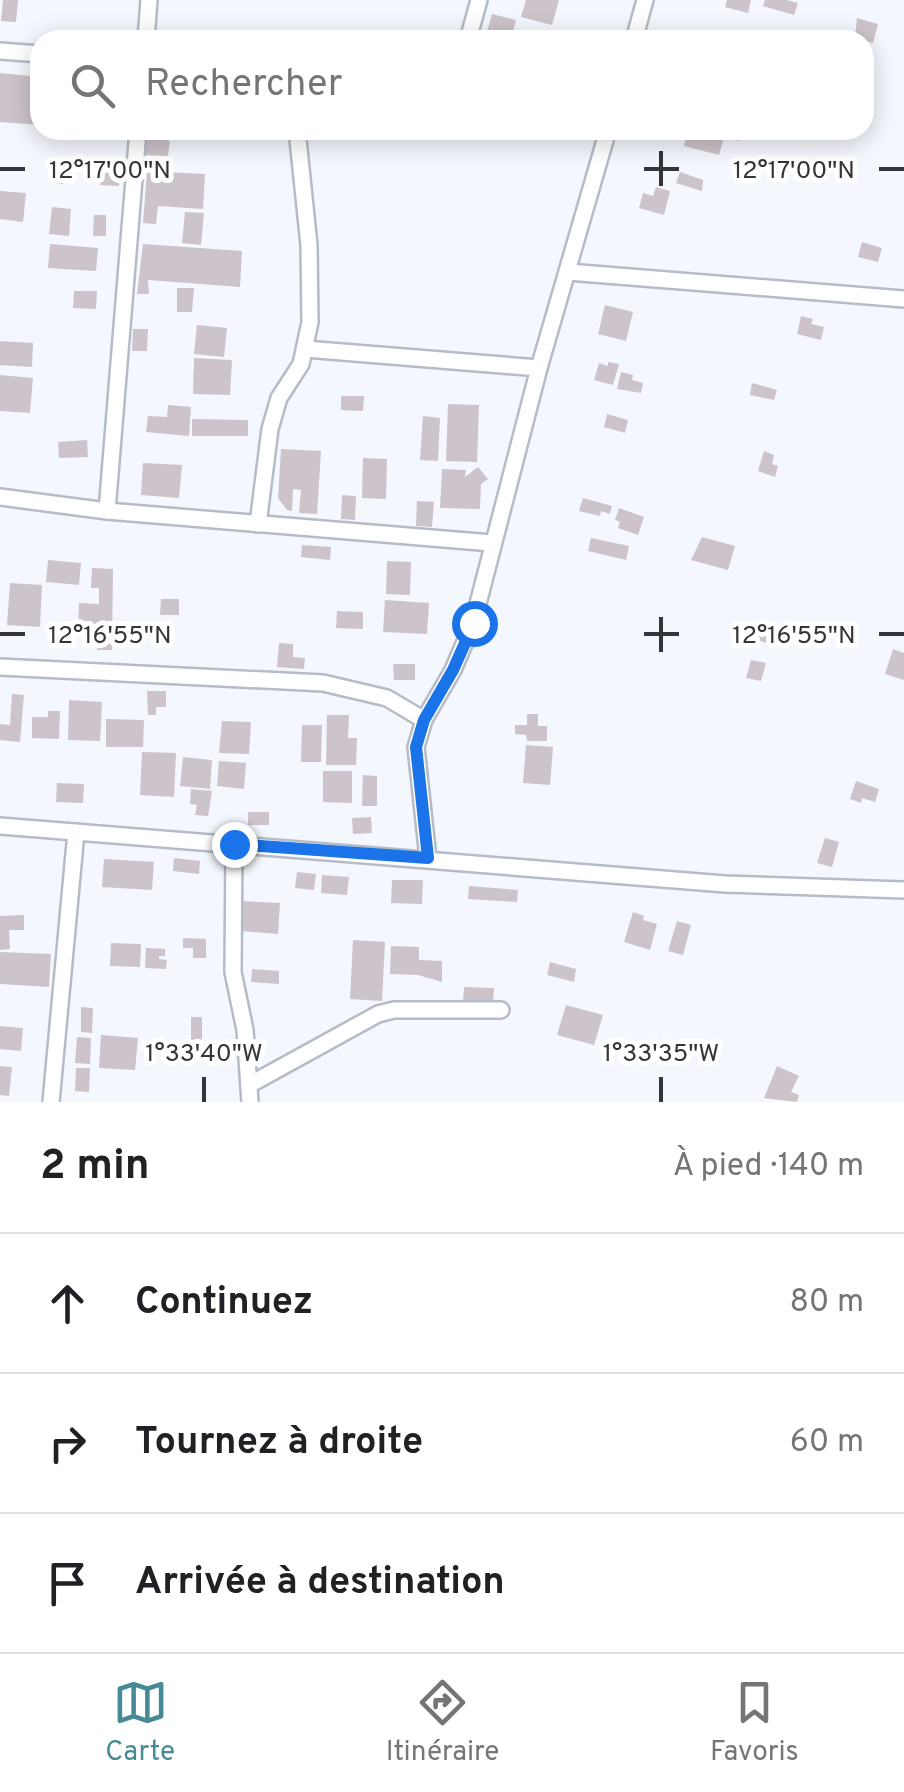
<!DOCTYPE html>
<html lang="fr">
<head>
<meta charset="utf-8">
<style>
	body { margin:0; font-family:Overpass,sans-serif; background:#f6f6f6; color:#202124 }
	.stop { position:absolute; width:30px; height:30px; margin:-22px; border:8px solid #1a73e8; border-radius:50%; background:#fff }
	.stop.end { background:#1a73e8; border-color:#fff; box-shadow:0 2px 10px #0008 }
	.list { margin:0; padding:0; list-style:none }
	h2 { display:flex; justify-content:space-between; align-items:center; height:130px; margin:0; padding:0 40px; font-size:42px }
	h2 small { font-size:32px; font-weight:400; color:#757577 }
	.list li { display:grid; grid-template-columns:65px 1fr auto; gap:30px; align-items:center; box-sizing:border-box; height:140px; padding:0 40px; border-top:2px solid #e0e0e0 }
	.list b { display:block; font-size:38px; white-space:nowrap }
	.list em { font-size:32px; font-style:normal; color:#757577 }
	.icon { flex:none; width:55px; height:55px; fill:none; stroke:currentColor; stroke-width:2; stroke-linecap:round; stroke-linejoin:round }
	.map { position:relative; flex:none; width:904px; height:1102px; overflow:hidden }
	.search { position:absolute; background:#fff; box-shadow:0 5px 25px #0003; left:30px; right:30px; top:30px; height:110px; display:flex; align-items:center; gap:25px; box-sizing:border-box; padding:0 35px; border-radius:30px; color:#757577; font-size:38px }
	.sheet { height:550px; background:#fff }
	nav { display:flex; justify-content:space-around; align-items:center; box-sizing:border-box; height:140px; border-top:2px solid #e0e0e0; background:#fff; font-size:28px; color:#757577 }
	nav a { display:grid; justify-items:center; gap:5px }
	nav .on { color:#468a98 }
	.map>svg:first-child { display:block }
</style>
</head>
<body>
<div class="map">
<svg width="904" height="1102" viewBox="0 0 904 1102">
	<rect width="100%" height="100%" fill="#f4f7fd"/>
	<!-- building -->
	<g fill="#cdc3ca">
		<path d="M3 0H18L16 22 1 21Z"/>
		<path d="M526 0H559L552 25 521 17Z"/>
		<path d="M727 0H751L748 13 725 7Z"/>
		<path d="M765 0H787L798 3 794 15 763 6Z"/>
		<path d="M492 14 516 20 511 40 486 35Z"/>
		<path d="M857 18 878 24 873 43 855 38Z"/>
		<path d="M0 73 40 77V125L0 122Z"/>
		<path d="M688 130H742L739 141 724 137 719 155 684 146Z"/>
		<path d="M142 133 170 141 168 156 142 155Z"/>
		<path d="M54 163 72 166 71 174H65L63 184 51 182Z"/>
		<path d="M101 166 120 167 119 186 100 185Z"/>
		<path d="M147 171 205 174 203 209 158 206 156 224 143 223Z"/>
		<path d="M680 172 703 180 702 191 676 183Z"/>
		<path d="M656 187 670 191 664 215 639 208 643 193 653 196Z"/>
		<path d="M0 191 26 193 23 222 0 219Z"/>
		<path d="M52 207 71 209 69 236 49 234Z"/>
		<path d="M185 212 204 213 201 245 182 243Z"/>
		<path d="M94 215H106V236H93Z"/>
		<path d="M862 242 882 248 878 262 858 257Z"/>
		<path d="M50 244 98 248 96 271 48 268Z"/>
		<path d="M143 244 242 251 240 287 148 280 149 294H137Z"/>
		<path d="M177 288H194L192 312H177Z"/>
		<path d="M74 291H97L96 309 73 308Z"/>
		<path d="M605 305 633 312 626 341 598 334Z"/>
		<path d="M801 316 813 319 811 324 824 327 821 340 797 334Z"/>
		<path d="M197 325 227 328 224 357 194 354Z"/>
		<path d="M133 329H148L147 351H132Z"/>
		<path d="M0 341 33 343 32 367 0 365Z"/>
		<path d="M194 358 232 360 230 395 193 394Z"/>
		<path d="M608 362 619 364 613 385 594 380 599 363 608 366Z"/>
		<path d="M621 372 633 375 632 380 643 383 641 393 617 389Z"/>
		<path d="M0 375 33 378 30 413 0 411Z"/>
		<path d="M752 383 777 390 774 400 750 395Z"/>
		<path d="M341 396H364L363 411 341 410Z"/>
		<path d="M448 404 479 405 477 462 446 461Z"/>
		<path d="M168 405 191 407 189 436 146 432 148 416 167 417Z"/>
		<path d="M607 414 628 420 625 433 604 427Z"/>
		<path d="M423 416 440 418 438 461 420 460Z"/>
		<path d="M192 419 248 420V436H192Z"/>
		<path d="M87 440 88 457 59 458 58 442Z"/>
		<path d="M281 449 321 451 317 514 299 513 301 490 293 489 292 511 287 510 278 498Z"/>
		<path d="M764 451 774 455 772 464 778 466 775 477 758 471Z"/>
		<path d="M363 458 387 459 386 499 362 498Z"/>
		<path d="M143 463 182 465 179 498 141 495Z"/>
		<path d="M478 467 488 479 481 484 480 509 440 508 442 469 466 470 465 477Z"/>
		<path d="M342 495 356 496 355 520 341 519Z"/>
		<path d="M583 498 612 506 610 514 601 511 600 516 579 511Z"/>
		<path d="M417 501 434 502 432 527 416 526Z"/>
		<path d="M619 508 644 517 638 535 618 528 620 522 615 520Z"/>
		<path d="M702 537 735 546 728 570 691 560Z"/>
		<path d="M591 538 629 546 626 560 588 551Z"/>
		<path d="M302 545 331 547 330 560 301 557Z"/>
		<path d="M48 560 81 563 79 585 46 582Z"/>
		<path d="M387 561 411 562 410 595 386 594Z"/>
		<path d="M92 568 113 569 112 650H97V636H78L79 603 99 604V588H91Z"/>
		<path d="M10 583 42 585 40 627 7 625Z"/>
		<path d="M161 599H179V615H160Z"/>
		<path d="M385 600 429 603 427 634 383 632Z"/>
		<path d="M337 611 363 612V629L336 628Z"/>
		<path d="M751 623 777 629 773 645 747 637Z"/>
		<path d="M279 643 293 644V657L305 658 304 669 277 667Z"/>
		<path d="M893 649 904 653V680L885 674Z"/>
		<path d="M751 660 766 663 761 681 746 678Z"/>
		<path d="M393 664H415V680H394Z"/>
		<path d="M147 691H166V707H156V715H148Z"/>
		<path d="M12 694 24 695 20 742 0 740V724L10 725Z"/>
		<path d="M69 700 102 702 100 741 68 740Z"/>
		<path d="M48 711H60L59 739 32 738V717H48Z"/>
		<path d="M527 714H538V726H547V741H527L526 735 515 734V725H527Z"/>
		<path d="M327 715H349L348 738H357L356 765H326Z"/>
		<path d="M106 719 144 720 143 747H106Z"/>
		<path d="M222 721 251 722 249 754 219 753Z"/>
		<path d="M302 725H322L321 762H301Z"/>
		<path d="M526 745 553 747 550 785 523 783Z"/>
		<path d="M142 752 176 753 174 797 140 795Z"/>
		<path d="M183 757 212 760 210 789 180 786Z"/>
		<path d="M219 761 246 763 244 789 217 786Z"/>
		<path d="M323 771H352V803L323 802Z"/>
		<path d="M363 775 377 776V806H362Z"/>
		<path d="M856 781 879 789 875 802 862 798 861 803 850 799Z"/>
		<path d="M57 783 84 784 83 803 56 802Z"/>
		<path d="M191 789 212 791 208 816 195 815 197 805 190 804Z"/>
		<rect x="248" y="812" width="21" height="13"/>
		<path d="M371 817 372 833 353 834 352 818Z"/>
		<path d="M825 838 839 842 832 867 817 863Z"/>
		<path d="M174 858 200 861 199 874 173 871Z"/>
		<path d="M104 859 154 862 152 890 102 887Z"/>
		<path d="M297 872 316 874 314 890 295 888Z"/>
		<path d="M322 875 349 877 347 895 321 893Z"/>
		<path d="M392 880H423L422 904 391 903Z"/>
		<path d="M469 886 518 890 517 902 468 899Z"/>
		<path d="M242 901 280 903 278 934 240 931Z"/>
		<path d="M633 912 644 916 643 920 657 924 650 950 624 942Z"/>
		<path d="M24 915V930H9L10 949 0 950V916Z"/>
		<path d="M677 921 691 925 683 955 668 951Z"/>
		<path d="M183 938 206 939V958H193V948H183Z"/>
		<path d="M353 940 385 942 382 1001 350 999Z"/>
		<path d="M111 943 141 944 140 967 110 966Z"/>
		<path d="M391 946 419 947V960L442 961V982L418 975 390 974Z"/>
		<path d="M146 948 165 949V956H159V959L167 960 166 969 145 968Z"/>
		<path d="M0 952 51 954 49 987 0 984Z"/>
		<path d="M550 962 576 969 574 982 547 975Z"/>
		<path d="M252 969 279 971V984L251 982Z"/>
		<path d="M464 987 494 988 493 1004 463 1002Z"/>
		<path d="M566 1005 603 1015 594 1045 557 1035Z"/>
		<path d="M81 1007 93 1008 92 1033 81 1032Z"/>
		<rect x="191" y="1017" width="11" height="24"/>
		<path d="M0 1026 23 1028 21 1051 0 1049Z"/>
		<path d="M101 1035 138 1038 135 1070 99 1068Z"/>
		<path d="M77 1037 91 1038 90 1064 75 1063Z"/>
		<path d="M0 1066 12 1067 9 1096 0 1095Z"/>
		<path d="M777 1066 799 1076 791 1092 799 1095 797 1102 764 1098Z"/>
		<path d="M76 1068H90L89 1092 75 1091Z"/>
	</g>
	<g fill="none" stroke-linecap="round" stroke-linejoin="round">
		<!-- minor casing -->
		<g stroke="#b6bcc6" stroke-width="20">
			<g id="minor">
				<path d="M146 40 149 0"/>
				<path d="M468 40 479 0"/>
				<path d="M634 40 645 0"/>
				<path d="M0 51 40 54"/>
				<path d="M568 272 904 299"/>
				<path d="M305 349 539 368"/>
				<path d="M0 497 107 511 492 543"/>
				<path d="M107 511 138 130"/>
				<path d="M258 524 270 429 279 398 301 364 310 322 309 245 297 130"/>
				<path d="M0 667 323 683 387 698 424 720"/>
				<path d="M0 826 725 884 904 890"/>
				<path d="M234 845 233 972 245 1030 250 1102"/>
				<path d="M428 858 416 747 424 720 453 670 473 623 539 368 608 130"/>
				<path d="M249 1085 378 1014 394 1010H501"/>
				<path d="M51 1102 76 832"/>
			</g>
		</g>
		<!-- minor -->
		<use href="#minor" stroke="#fff" stroke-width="15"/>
	</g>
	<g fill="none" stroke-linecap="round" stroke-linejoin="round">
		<!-- route -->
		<path stroke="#1a73e8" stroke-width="12" d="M234 844 428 858 416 747 424 720 453 670 474 623"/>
	</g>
	<!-- ticks -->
	<path fill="none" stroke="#333539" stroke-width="4" d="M661 151V186M0 169H25M644 169H679M879 169H904M661 617V652M0 634H25M644 634H679M879 634H904M204 1077V1102M661 1077V1102"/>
	<g font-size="25" text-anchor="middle" fill="#333539" stroke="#fff" stroke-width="10" stroke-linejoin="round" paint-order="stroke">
		<text x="110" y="178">12°17'00"N</text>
		<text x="794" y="178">12°17'00"N</text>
		<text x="110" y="643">12°16'55"N</text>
		<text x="794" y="643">12°16'55"N</text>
		<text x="204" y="1061">1°33'40"W</text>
		<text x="661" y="1061">1°33'35"W</text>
	</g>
</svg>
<div class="stop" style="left:474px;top:623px"></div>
<div class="stop end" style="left:234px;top:844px"></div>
<div class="search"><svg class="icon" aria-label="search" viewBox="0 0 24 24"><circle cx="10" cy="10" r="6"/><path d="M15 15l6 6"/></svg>Rechercher</div>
</div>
<section class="sheet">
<h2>2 min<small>À pied · 140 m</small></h2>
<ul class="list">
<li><svg class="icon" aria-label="ahead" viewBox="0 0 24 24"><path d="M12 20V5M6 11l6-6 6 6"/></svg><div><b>Continuez</b></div><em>80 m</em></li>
<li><svg class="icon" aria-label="right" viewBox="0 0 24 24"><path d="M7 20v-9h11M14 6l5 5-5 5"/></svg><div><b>Tournez à droite</b></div><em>60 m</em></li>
<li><svg class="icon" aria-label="arrive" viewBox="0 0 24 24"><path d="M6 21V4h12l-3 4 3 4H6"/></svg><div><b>Arrivée à destination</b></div></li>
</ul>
</section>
<nav>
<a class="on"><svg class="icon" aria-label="map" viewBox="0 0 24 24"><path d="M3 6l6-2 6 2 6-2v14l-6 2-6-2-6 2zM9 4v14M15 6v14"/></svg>Carte</a>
<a><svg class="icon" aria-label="directions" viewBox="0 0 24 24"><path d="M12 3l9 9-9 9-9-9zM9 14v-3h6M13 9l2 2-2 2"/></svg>Itinéraire</a>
<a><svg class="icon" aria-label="saved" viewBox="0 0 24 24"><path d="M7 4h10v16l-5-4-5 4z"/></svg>Favoris</a>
</nav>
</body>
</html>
